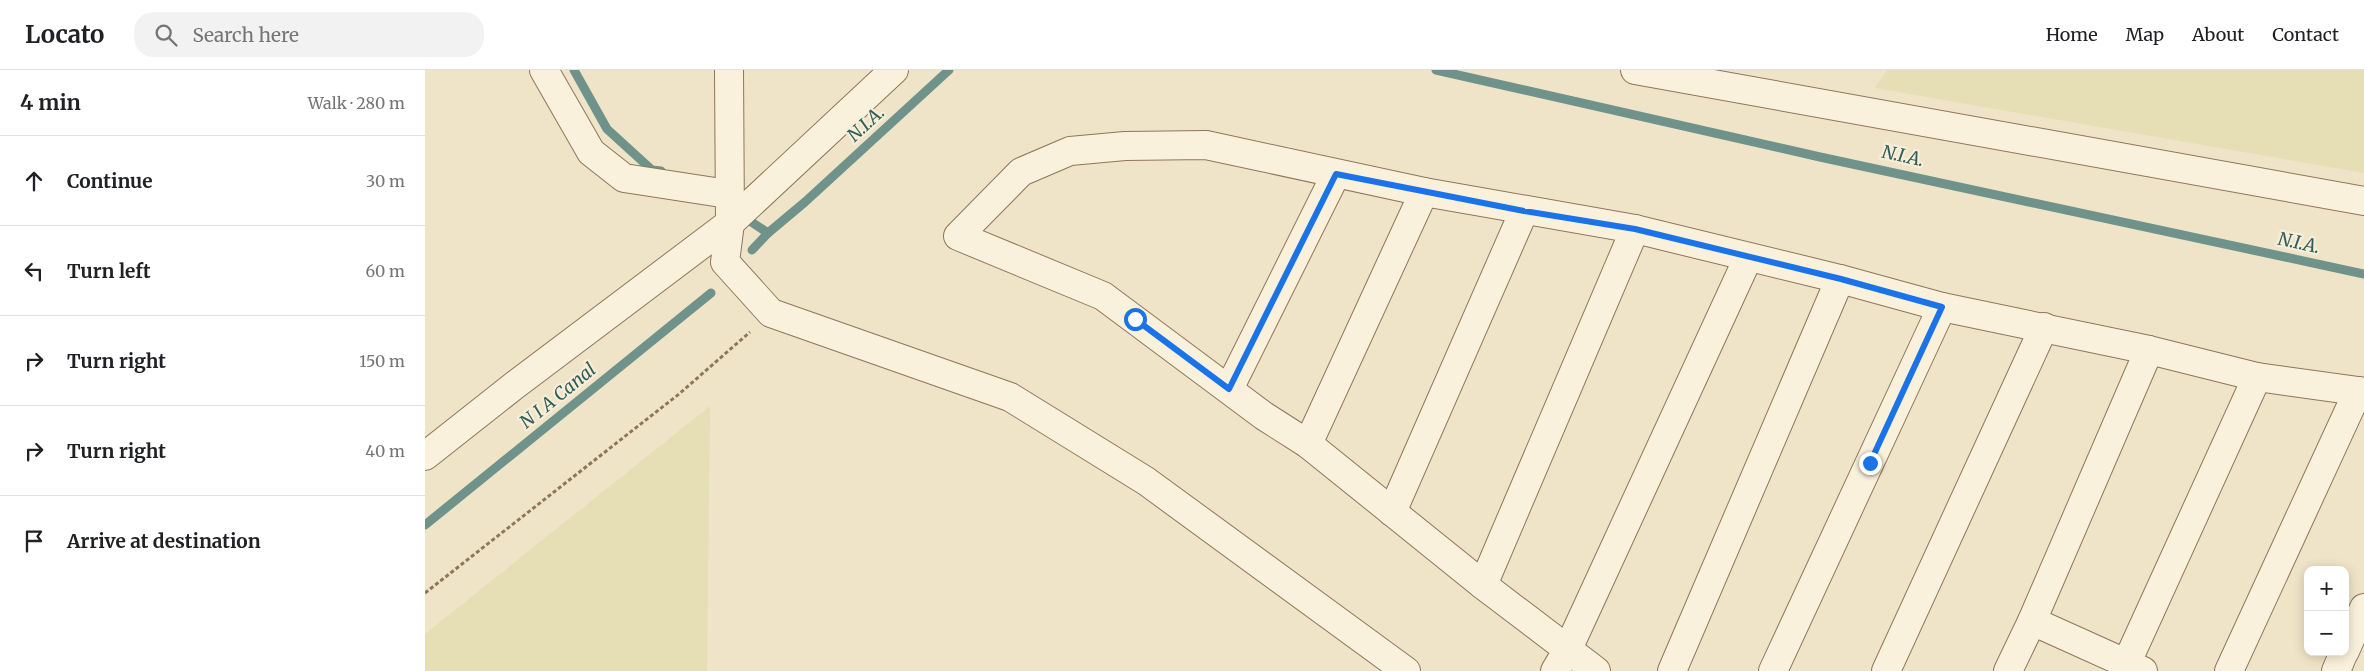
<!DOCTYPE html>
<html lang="en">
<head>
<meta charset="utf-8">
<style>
	body { margin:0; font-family:Merriweather,serif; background:#f2f2f2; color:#202124 }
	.controls { position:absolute; right:15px; bottom:15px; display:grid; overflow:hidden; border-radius:10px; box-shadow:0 2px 12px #0003 }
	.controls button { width:45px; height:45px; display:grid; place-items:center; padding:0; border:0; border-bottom:1px solid #e0e0e0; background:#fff; color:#202124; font:25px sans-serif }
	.stop { position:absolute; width:15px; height:15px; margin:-11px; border:4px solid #1a73e8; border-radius:50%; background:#fff }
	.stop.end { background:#1a73e8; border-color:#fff; box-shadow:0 1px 5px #0008 }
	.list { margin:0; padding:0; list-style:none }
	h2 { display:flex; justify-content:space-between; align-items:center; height:65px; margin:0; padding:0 20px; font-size:21px }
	h2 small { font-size:16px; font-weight:400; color:#757577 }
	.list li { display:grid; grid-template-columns:32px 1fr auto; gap:15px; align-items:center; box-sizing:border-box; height:90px; padding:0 20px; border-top:1px solid #e0e0e0 }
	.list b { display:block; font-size:19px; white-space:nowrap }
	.list em { font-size:16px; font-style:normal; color:#757577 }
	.icon { flex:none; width:28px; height:28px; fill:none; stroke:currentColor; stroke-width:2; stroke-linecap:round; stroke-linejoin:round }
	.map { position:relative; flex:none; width:1939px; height:601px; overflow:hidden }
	header { display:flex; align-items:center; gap:30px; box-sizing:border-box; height:70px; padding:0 25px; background:#fff; border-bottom:1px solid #e0e0e0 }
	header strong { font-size:24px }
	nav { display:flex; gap:28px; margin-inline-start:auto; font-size:18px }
	.search { width:350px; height:45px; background:#f2f2f2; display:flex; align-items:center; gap:12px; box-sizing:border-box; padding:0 18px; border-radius:20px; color:#757577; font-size:19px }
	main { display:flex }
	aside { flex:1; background:#fff }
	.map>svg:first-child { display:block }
</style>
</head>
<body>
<header>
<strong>Locato</strong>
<div class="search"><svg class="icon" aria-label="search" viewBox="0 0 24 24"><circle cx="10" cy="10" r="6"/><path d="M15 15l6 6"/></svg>Search here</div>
<nav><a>Home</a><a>Map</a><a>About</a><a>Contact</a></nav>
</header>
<main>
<aside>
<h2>4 min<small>Walk · 280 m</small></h2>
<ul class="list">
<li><svg class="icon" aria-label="ahead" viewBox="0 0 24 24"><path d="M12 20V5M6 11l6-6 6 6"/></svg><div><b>Continue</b></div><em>30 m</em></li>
<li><svg class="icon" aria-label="left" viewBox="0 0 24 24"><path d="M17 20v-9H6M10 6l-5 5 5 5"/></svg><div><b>Turn left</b></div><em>60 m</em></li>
<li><svg class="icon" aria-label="right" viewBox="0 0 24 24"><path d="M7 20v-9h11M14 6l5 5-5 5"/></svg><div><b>Turn right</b></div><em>150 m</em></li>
<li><svg class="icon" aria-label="right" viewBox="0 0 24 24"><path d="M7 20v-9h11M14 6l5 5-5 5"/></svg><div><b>Turn right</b></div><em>40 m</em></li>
<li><svg class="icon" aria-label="arrive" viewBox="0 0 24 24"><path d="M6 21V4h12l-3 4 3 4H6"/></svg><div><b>Arrive at destination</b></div></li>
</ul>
</aside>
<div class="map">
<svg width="1939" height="601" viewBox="0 0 1939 601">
	<rect width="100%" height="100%" fill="#f0e4c8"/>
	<!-- farmland -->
	<g fill="#e6deb5">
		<path d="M1462 0H1939V103L1450 18Z"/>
		<path d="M285 336 282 601H0V564Z"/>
	</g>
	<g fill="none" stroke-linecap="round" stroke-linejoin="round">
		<!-- stream -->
		<g stroke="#6f938a" stroke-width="9">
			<path d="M149 0 182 59 227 100 236 101"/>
			<path d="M1011 0 1395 87 1939 204"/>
			<path d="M325 151 343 163"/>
			<path d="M327 180 343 163 380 132 524 0"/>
			<path d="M0 455 286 223"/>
		</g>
		<!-- minor casing -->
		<g stroke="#8d765c" stroke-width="30">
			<g id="minor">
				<path d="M119 0 166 82 199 108 303 124"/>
				<path d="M304 0 305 153 300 192 346 243 585 327 721 411 981 601"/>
				<path d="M1210 0 1939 131"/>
				<path d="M804 319 911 104"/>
				<path d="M883 374 999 122"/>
				<path d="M0 386 90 315 305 153 469 0"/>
				<path d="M967 442 1099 141"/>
				<path d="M1058 515 1210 159"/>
				<path d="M1607 551 1718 601"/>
				<path d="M1920 581 1939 538"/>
				<path d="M1130 601 1143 579 1323 188"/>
				<path d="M1171 601 1058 515 883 374 839 346 678 226 533 166 596 102 645 81 700 76 781 75 999 122 1210 159 1415 209 1517 237 1724 280 1832 307 1939 322"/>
				<path d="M1247 601 1415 209"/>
				<path d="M1348 601 1517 237"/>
				<path d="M1461 601 1619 257"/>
				<path d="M1583 601 1607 551 1724 280"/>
				<path d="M1698 601 1832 307"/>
				<path d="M1804 601 1933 321"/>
				<path d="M1911 601 1919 582"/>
			</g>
		</g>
		<!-- path -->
		<path stroke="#8d765c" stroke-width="3" stroke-dasharray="4 2.5" stroke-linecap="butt" d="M0 523 254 324 325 262"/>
		<!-- minor -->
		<use href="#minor" stroke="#faf1dc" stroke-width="28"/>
	</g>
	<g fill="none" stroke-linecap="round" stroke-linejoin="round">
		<!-- route -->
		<path stroke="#1a73e8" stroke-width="6" d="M710 249 804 319 911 104 1099 141 1210 159 1416 209 1517 237 1445 393"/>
	</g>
	<g text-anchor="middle" stroke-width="4.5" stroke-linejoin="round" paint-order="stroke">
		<!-- water labels -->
		<g font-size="18" font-style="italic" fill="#2f5d5a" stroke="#f7eed8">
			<text transform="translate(441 54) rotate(-43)" y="6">N.I.A.</text>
			<text transform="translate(1478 86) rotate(12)" y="6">N.I.A.</text>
			<text transform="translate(1874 173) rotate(12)" y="6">N.I.A.</text>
			<text transform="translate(133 326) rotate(-39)" y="6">N I A Canal</text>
		</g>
	</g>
</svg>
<div class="controls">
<button>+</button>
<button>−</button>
</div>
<div class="stop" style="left:710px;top:249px"></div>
<div class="stop end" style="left:1445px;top:393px"></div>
</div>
</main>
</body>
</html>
